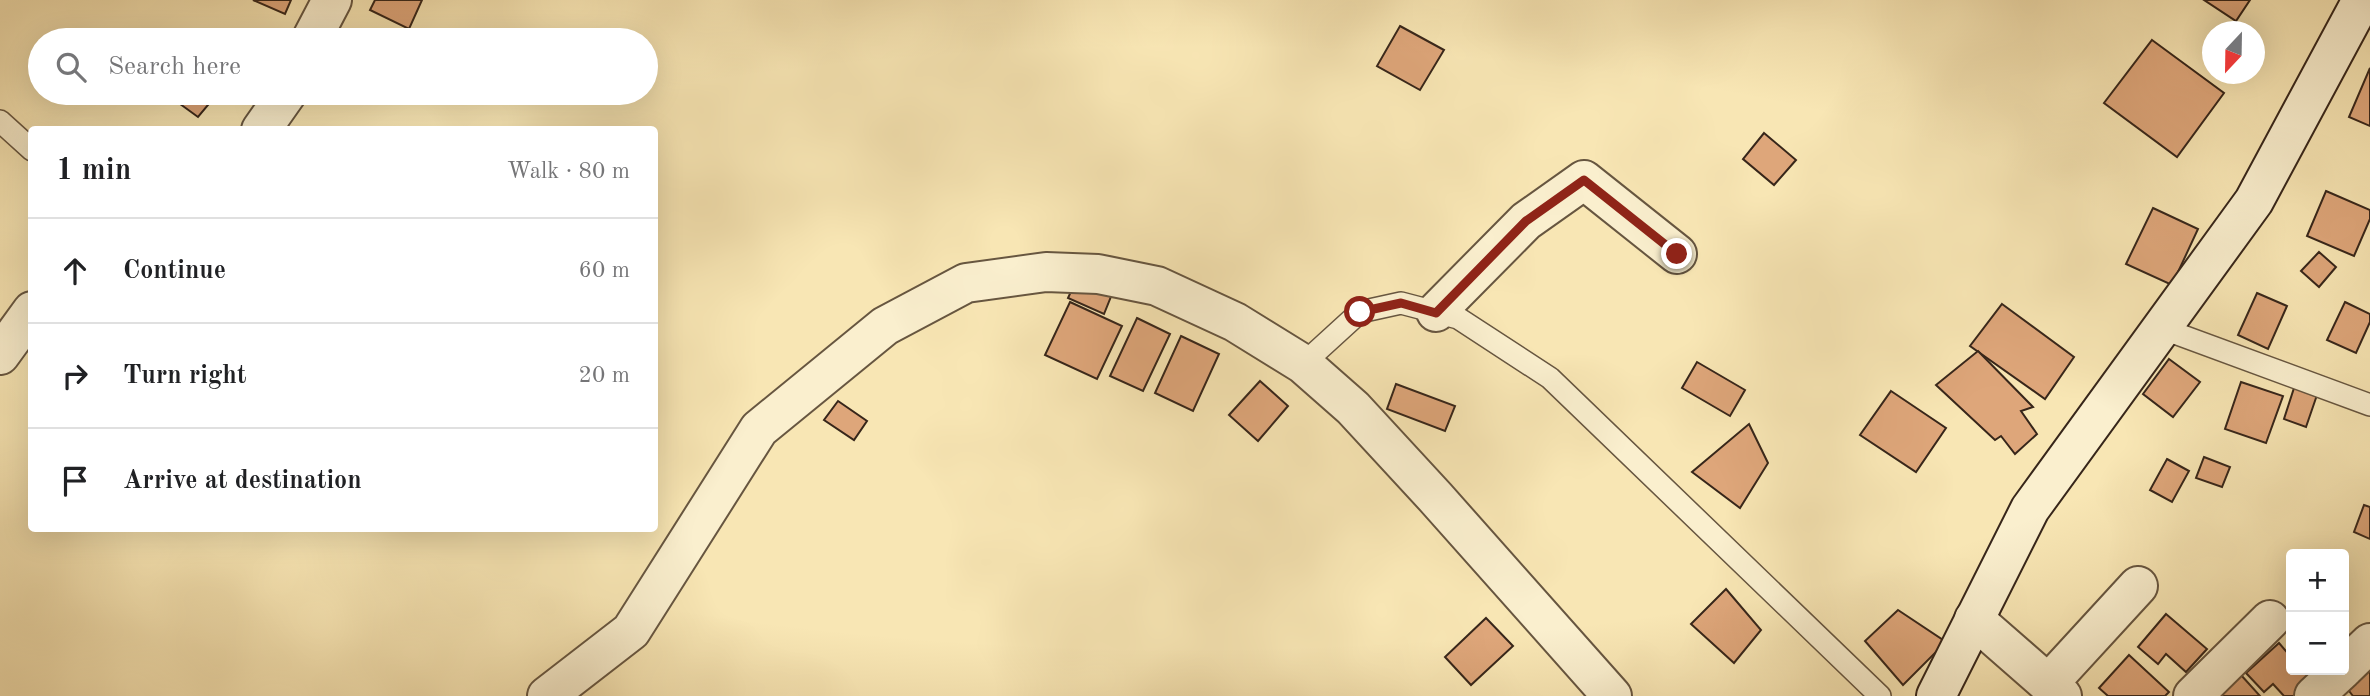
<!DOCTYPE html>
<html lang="en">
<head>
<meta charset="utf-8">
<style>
	body { margin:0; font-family:"Old Standard TT",serif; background:#f6f6f6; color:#202124 }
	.controls { position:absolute; right:21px; bottom:21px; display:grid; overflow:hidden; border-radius:7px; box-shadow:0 7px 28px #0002 }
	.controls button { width:63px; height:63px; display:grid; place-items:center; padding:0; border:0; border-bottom:2px solid #e0e0e0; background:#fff; color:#202124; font:35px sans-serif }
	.compass { position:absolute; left:2202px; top:21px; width:63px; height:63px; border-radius:50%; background:#fff; box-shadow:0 7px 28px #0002; rotate:202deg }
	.stop { position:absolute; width:21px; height:21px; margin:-16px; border:5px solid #8f2418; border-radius:50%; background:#fff }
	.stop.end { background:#8f2418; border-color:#fff; box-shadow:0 2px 7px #0008 }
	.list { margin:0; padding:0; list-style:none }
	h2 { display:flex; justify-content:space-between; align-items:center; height:91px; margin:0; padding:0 28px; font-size:30px }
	h2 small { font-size:23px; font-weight:400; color:#757577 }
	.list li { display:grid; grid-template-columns:46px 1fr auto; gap:21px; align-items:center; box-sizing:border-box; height:105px; padding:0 28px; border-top:2px solid #e0e0e0 }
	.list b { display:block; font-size:26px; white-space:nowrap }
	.list em { font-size:23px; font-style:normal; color:#757577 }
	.icon { flex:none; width:38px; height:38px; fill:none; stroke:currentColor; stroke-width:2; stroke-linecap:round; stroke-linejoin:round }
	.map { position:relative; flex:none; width:2370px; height:696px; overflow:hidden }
	.search { position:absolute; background:#fff; box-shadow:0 7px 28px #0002; left:28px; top:28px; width:630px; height:77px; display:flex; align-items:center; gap:18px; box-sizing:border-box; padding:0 24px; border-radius:38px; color:#757577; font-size:26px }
	.panel { position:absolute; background:#fff; box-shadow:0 7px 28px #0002; left:28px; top:126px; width:630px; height:406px; border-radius:7px }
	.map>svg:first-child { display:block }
</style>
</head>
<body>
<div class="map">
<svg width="2370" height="696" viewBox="0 0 2370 696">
	<rect width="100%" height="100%" fill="#f8e6b4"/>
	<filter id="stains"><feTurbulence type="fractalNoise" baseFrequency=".00286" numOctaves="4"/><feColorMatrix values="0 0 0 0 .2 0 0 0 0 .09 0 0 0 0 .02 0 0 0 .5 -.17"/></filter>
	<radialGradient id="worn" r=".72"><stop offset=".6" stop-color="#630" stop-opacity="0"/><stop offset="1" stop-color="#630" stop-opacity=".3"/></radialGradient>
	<!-- building -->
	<g fill="#dea67a" stroke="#37261a" stroke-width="2">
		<path d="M253 0H291L285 14Z"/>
		<path d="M375 0H422L409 29 370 10Z"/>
		<path d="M2204 0H2250L2236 21Z"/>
		<path d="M1400 26 1444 50 1420 90 1377 66Z"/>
		<path d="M2152 40 2224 93 2177 157 2104 103Z"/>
		<path d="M2370 68V126L2349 117Z"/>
		<path d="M165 93H218L198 117Z"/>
		<path d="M1764 133 1796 160 1774 185 1743 159Z"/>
		<path d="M2326 191 2370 210V219L2354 256 2307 236Z"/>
		<path d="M2153 208 2198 229 2172 285 2126 264Z"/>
		<path d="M2319 252 2336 267 2319 287 2301 271Z"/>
		<path d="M1079 274 1114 289 1104 314 1068 298Z"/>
		<path d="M2257 293 2287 306 2268 349 2238 335Z"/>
		<path d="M1070 302 1122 326 1097 379 1045 355Z"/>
		<path d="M2345 302 2370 314V322L2356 353 2327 340Z"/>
		<path d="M2002 304 2074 357 2045 399 1970 346Z"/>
		<path d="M1137 318 1170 334 1143 391 1110 376Z"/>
		<path d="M1181 336 1219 354 1193 411 1155 393Z"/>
		<path d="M1978 351 2033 407 2021 411 2037 434 2015 454 2001 436 1995 440 1936 385Z"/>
		<path d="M2169 359 2200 382 2173 417 2143 394Z"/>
		<path d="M1697 362 1745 390 1730 416 1682 388Z"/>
		<path d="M1260 381 1288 406 1258 441 1229 415Z"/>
		<path d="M2241 382 2283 396 2266 443 2225 429Z"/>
		<path d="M1396 384 1455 406 1445 431 1387 409Z"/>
		<path d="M2294 388 2317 395 2306 427 2284 419Z"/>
		<path d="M1891 391 1946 428 1916 472 1860 435Z"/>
		<path d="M838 401 867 421 854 440 824 420Z"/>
		<path d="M1749 424 1768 463 1740 508 1692 472Z"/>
		<path d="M2204 457 2230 467 2222 487 2196 478Z"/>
		<path d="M2167 459 2189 471 2172 502 2150 490Z"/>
		<path d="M2364 505 2370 507V539L2354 532Z"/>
		<path d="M1726 589 1761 630 1734 663 1691 624Z"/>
		<path d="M1898 610 1946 642 1903 685 1865 641Z"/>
		<path d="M2166 614 2207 649 2186 672 2166 654 2158 664 2138 647Z"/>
		<path d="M1486 618 1513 646 1471 685 1445 657Z"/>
		<path d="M2279 643 2291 657V670H2303L2315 683 2301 696H2284L2273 684 2264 692 2246 673Z"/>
		<path d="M2129 655 2169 692 2165 696H2108L2099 688Z"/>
		<path d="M2370 666V696H2353L2346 687Z"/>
		<path d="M2241 675 2260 696H2218Z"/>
	</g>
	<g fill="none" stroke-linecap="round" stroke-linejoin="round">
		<!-- service casing -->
		<g stroke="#675640" stroke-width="24">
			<g id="service">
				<path d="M0 121 32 150"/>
				<path d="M2161 328 2370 405"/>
				<path d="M1303 364 1360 312 1401 303 1458 318 1550 378 1880 696"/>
			</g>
		</g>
		<!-- minor casing -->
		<g stroke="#675640" stroke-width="42">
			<g id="minor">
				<path d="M311 40 332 0"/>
				<path d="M261 130 287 93"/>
				<path d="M1436 312 1526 221 1584 180 1677 254"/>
				<path d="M0 355 32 311"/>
				<path d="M1974 619 2062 696"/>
				<path d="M2344 668 2370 643"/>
				<path d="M2048 684 2138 586"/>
				<path d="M2193 696 2270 620"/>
				<path d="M2314 696 2342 670"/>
			</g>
		</g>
		<!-- tertiary casing -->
		<g stroke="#675640" stroke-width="42">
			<path id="tertiary" d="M547 696 631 631 759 429 885 326 966 283 1046 272 1098 274 1157 286 1235 322 1303 364 1353 408 1436 498 1612 696"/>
		</g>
		<!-- secondary casing -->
		<g stroke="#37261a" stroke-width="42">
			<path id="secondary" d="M1936 696 2030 509 2254 201 2362 0"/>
		</g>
		<!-- service -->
		<use href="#service" stroke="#faefce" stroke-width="21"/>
		<!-- minor -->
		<use href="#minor" stroke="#faefce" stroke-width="38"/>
		<!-- tertiary -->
		<use href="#tertiary" stroke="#faefce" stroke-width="38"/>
		<!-- secondary -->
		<use href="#secondary" stroke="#faefce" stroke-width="38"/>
	</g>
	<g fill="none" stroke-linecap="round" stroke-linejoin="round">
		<!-- route -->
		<path stroke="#8f2418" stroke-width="9" d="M1360 312 1401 303 1436 313 1526 221 1584 180 1677 254"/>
	</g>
	<rect width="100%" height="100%" filter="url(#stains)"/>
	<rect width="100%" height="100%" fill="url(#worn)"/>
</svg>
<div class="controls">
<button>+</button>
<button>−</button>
</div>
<svg class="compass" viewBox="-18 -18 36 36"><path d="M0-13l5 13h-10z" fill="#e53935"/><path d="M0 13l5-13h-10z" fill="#757577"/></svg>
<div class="stop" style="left:1360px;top:312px"></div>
<div class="stop end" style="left:1677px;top:254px"></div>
<div class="search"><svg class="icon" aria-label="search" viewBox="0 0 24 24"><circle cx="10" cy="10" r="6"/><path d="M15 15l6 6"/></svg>Search here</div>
<section class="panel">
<h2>1 min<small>Walk · 80 m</small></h2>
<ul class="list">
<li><svg class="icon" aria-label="ahead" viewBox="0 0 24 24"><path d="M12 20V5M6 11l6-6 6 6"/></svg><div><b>Continue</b></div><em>60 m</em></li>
<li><svg class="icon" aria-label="right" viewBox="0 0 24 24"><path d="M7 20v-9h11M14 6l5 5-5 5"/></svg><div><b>Turn right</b></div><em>20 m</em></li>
<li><svg class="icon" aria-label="arrive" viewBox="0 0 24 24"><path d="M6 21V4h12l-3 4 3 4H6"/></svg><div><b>Arrive at destination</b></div></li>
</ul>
</section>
</div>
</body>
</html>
